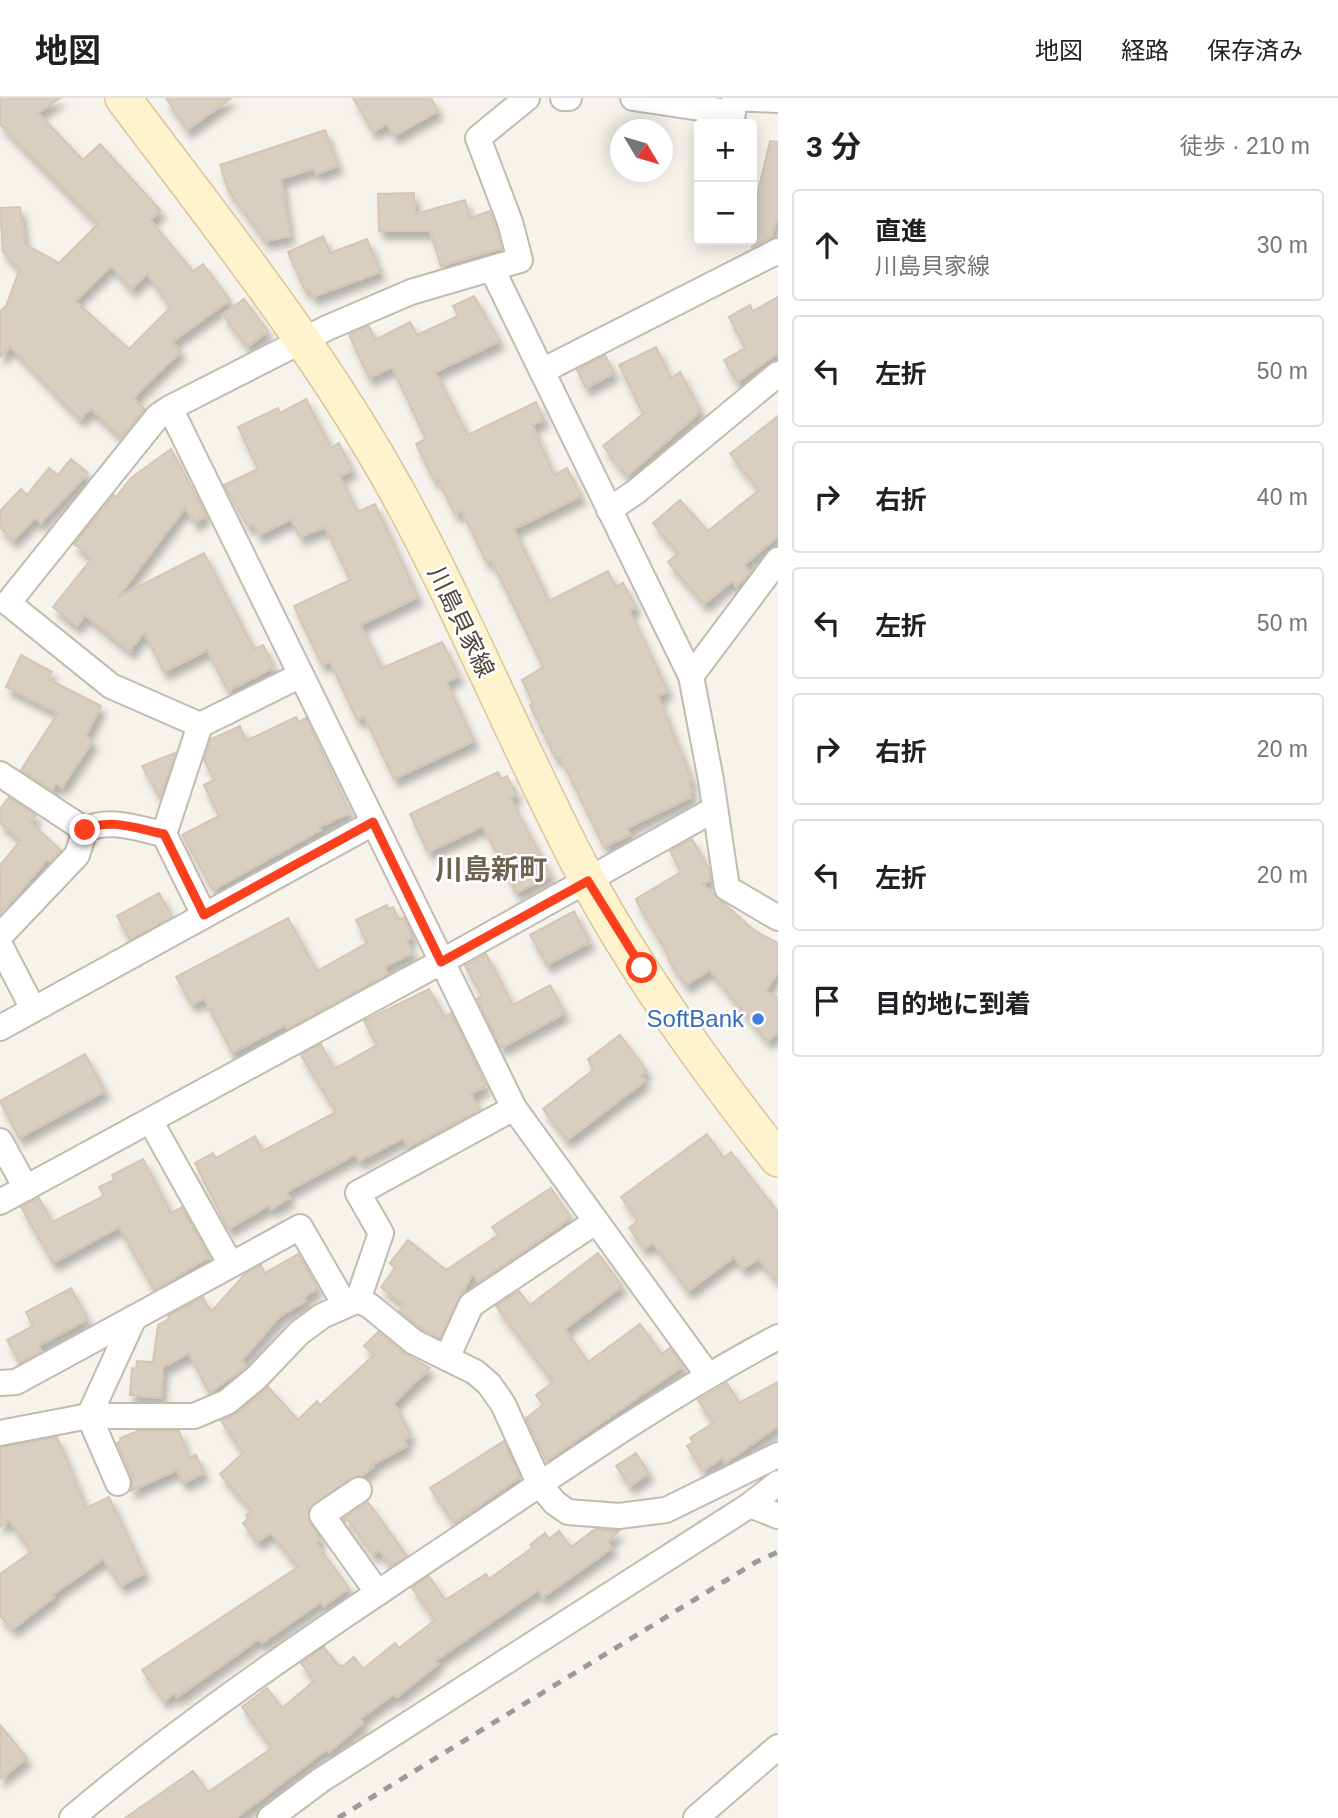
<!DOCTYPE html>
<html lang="ja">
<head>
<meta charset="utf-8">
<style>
	body { margin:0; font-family:Helvetica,"Noto Sans JP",sans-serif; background:#f2f2f2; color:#202124 }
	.controls { position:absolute; right:21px; top:21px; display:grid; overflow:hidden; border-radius:7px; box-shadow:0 4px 18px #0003 }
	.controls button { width:63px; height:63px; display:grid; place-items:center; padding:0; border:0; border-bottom:2px solid #e0e0e0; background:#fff; color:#202124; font:35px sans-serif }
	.compass { position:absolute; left:610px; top:21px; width:63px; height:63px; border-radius:50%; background:#fff; box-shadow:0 4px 18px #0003; rotate:128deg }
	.stop { position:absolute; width:21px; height:21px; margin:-16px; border:5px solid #fc3f1d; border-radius:50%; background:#fff }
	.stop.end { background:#fc3f1d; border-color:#fff; box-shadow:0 2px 7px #0008 }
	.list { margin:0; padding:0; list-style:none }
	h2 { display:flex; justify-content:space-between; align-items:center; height:91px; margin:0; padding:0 28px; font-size:30px }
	h2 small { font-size:23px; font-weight:400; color:#757577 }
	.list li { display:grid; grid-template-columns:46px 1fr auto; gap:21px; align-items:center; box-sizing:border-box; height:112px; margin:0 14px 14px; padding:0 14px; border:2px solid #e0e0e0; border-radius:7px }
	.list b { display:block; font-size:26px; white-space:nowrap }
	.list p { margin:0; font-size:23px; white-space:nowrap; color:#757577 }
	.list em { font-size:23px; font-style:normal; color:#757577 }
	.icon { flex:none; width:38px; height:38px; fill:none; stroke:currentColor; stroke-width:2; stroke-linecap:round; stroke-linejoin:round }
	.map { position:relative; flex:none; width:778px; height:1720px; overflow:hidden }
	header { display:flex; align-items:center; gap:42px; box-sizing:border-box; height:98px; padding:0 35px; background:#fff; border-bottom:2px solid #e0e0e0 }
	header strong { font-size:33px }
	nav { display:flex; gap:38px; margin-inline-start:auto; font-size:24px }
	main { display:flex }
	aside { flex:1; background:#fff }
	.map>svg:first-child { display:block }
</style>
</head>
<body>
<header>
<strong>地図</strong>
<nav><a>地図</a><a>経路</a><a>保存済み</a></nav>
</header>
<main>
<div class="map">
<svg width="778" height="1720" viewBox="0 0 778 1720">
	<defs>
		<filter id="shadow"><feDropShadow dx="4.5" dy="8" stdDeviation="3.5" flood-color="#0004"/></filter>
	</defs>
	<rect width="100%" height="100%" fill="#f6f3ec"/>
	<!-- building -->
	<g fill="#d8cfc1" stroke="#d3c7b4" stroke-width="2" fill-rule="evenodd" filter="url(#shadow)">
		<path d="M0 0H60L38 15 83 62 100 46 161 113 150 122 193 173 203 166 230 202 172 244 181 253 133 300 145 311 121 339 91 311 80 321 11 249 0 259V213L6 208 20 170 3 154 0 110 20 109 25 146 59 165 98 126 0 26ZM111 168 131 191 147 176 171 209 129 251 75 203Z"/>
		<path d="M166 0H231L187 32Z"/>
		<path d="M353 0H431L438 13 394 38 387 26 373 34Z"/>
		<path d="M325 32 338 68 316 76 314 70 281 81 290 138 265 143 228 92 220 67Z"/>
		<path d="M770 43 778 44V114L772 139 752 149 757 121H755L756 102Z"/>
		<path d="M414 95 415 116 465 102 470 120 490 113 502 150 441 168 430 133H379L378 96Z"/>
		<path d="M323 138 330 155 367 141 380 174 313 199 310 191 305 193 288 154Z"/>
		<path d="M474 198 500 243 435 274 468 337 536 304 544 322 532 327 554 377 567 370 581 398 514 431 549 503 608 473 616 489 623 485 636 509 629 512 668 593 658 598 692 683 689 685 693 694 689 696 691 699 627 730 630 737 604 749 560 659 556 661 530 607 533 606 522 582 543 569 510 500 491 462 486 464 462 413 455 416 438 381 434 383 416 346 426 341 392 269 369 280 349 237 369 228 375 242 410 224 417 237 458 218 453 208Z"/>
		<path d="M778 199V255L737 284 724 262 745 250 729 219 750 207 753 213Z"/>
		<path d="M244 201 268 233 247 249 223 217Z"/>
		<path d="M656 249 671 280 680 274 701 313 627 378 603 348 643 316 619 267Z"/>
		<path d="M605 257 614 275 586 290 577 272Z"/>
		<path d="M306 301 331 350 339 345 352 372 340 378 357 414 375 406 418 499 360 527 382 570 442 544 459 578 446 584 474 643 394 681 364 618 357 622 330 563 322 567 294 508 350 482 325 429 300 439 291 421 259 437 253 426 248 428 224 387 258 371 238 329 278 310 280 315Z"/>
		<path d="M778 318V438L744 467 750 475 747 479 736 488 732 483 704 506 668 464 678 455 653 425 680 402 708 433 759 392 730 356Z"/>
		<path d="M171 351 206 417 195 425 185 410 118 499 204 455 254 551 263 547 274 569 228 593 207 552 164 574 144 534 130 553 85 517 77 528 53 509 92 460 74 446 114 397 116 399 131 380Z"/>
		<path d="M71 361 88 375 41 425 35 420 13 442 0 429V413L21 391 27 397 49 370 58 377Z"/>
		<path d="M21 557 52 574 48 581 101 608 86 638 93 643 62 689 56 685 52 692 21 672 58 615 6 589Z"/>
		<path d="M296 619 299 624 306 620 350 715 319 729 321 732 213 792 182 737 219 718 204 687 214 682 204 662 211 641 240 628 246 643Z"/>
		<path d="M175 655 160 700 142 668Z"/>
		<path d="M498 674 501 681 507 678 517 697 510 700 551 777 516 795 483 728 428 754 410 716Z"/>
		<path d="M9 699 36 717 31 725 61 752 50 764 47 762 0 816V767L21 742 0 725V711Z"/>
		<path d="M692 741 709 771 711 782 702 786 755 833 778 845V873L766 893 778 900V935L767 943 710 872 686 887 668 862 670 860 637 804 636 801 681 774 670 753Z"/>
		<path d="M159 795 172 819 130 842 117 818Z"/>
		<path d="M387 807 388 811 393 809 399 822 404 819 413 839 406 842 413 855 384 869 388 876 287 931 285 927 232 955 204 900 192 907 176 879 288 820 317 873 367 845 356 822Z"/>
		<path d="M574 813 590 844 547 867 530 837Z"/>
		<path d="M486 856 513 907 550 887 565 915 501 950 477 901 482 898 465 868Z"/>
		<path d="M429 891 445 919 451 915 486 988 471 996 480 1012 408 1049 403 1040 359 1063 356 1056 286 1094 290 1100 271 1111 269 1107 228 1131 195 1065 213 1055 216 1060 255 1038 263 1053 336 1014 301 957 321 946 334 971 377 947 364 923Z"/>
		<path d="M620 937 647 973 641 977 645 983 567 1042 543 1011 593 972 588 961Z"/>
		<path d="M85 956 105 993 19 1040 0 1003Z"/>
		<path d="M707 1036 724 1060 731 1054 778 1114V1184L758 1161 743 1171 734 1159 688 1193 653 1145 644 1151 629 1130 638 1123 621 1099Z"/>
		<path d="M143 1061 171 1115 182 1109 209 1159 154 1192 119 1129 53 1165 21 1109 39 1100 52 1124 104 1098 99 1089 114 1082 112 1077Z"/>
		<path d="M551 1090 571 1120 478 1184 472 1176 440 1240 422 1231 399 1213 404 1207 381 1189 395 1170 390 1165 408 1142 446 1172 498 1137 492 1129Z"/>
		<path d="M598 1155 622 1188 565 1231 588 1264 640 1226 662 1256 670 1250 683 1268 546 1363 526 1320 543 1307 536 1297 553 1284 496 1208 519 1193 530 1207Z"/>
		<path d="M298 1156 318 1191 304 1199 306 1203 280 1218 242 1262 246 1269 209 1295 189 1255 163 1269 161 1300 130 1297 132 1270 136 1271 137 1263 153 1264 158 1227 170 1220 168 1218 203 1199 211 1214 244 1177 261 1167 265 1175Z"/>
		<path d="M71 1190 88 1221 38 1248 41 1253 20 1265 7 1242 33 1228 26 1214Z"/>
		<path d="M378 1234 405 1256 430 1270 394 1305 411 1338 404 1342 407 1348 371 1367 373 1369 361 1378 351 1380 308 1411 310 1425 321 1441 316 1445 349 1490 324 1508 321 1504 262 1545 259 1541 177 1599 174 1595 164 1603 142 1572 298 1469 271 1435 257 1444 243 1425 248 1421 246 1417 252 1413 220 1376 243 1355 221 1323 236 1316 268 1289 298 1322 317 1303 320 1307 374 1257 364 1248Z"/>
		<path d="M778 1284V1328L725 1365 722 1360 703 1373 687 1348 693 1344 690 1340 713 1325 698 1302 727 1285 739 1305Z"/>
		<path d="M138 1333H179L189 1360 196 1357 204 1375 183 1385 177 1372 131 1393 132 1379 117 1345 121 1343 120 1340Z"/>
		<path d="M57 1339 86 1410 109 1399 145 1475 121 1488 103 1461 52 1497 54 1499 13 1531 0 1518V1476L31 1454 9 1422 0 1429V1349Z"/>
		<path d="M504 1343 520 1379 454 1425 430 1390Z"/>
		<path d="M636 1355 649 1375 630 1388 616 1368Z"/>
		<path d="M368 1404 407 1458 391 1468 379 1452 373 1457 348 1422 345 1424 343 1421Z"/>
		<path d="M595 1431 619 1433 608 1444 612 1450 543 1499 538 1492 435 1563 438 1566 397 1599 394 1596 360 1621 363 1625 329 1654 327 1651 236 1720H125L193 1673 208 1694 272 1650 242 1609 267 1590 282 1610 314 1583 301 1565 324 1549 338 1567 343 1568 354 1559 363 1571 395 1545 399 1550 435 1522 412 1490 429 1478 445 1502 486 1476 489 1481 532 1450 530 1447 545 1435 549 1441 559 1433 571 1449Z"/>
		<path d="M0 1627 27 1660 0 1681Z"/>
	</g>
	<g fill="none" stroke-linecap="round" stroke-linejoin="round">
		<!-- street casing -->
		<g stroke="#c2bbae" stroke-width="28">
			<g id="street">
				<path d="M563 0H569"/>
				<path d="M633 0 733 15 734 0 778 2"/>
				<path d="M492 171 691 578 711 682 727 790 778 820"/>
				<path d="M542 273 778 153"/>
				<path d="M170 310 514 1010 707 1276"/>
				<path d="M609 412 637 393 778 276"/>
				<path d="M301 577 200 627 111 588 8 505 158 318 170 310 327 230 411 194 520 162 510 124 478 40 527 0"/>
				<path d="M691 578 778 462"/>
				<path d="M200 627 164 736 204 817"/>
				<path d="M0 676 85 732"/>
				<path d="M0 838 77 757 85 732C108 719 139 731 164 736"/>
				<path d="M0 847 33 911"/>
				<path d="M0 930 373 725"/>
				<path d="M0 1043 26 1090"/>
				<path d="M0 1104 441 864 715 711"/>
				<path d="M231 1167 300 1129 345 1207"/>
				<path d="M358 1202 381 1135 358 1095 514 1010"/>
				<path d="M447 1260 471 1207 595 1124"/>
				<path d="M0 1285 16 1284 231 1167 151 1024"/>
				<path d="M0 1335 89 1318H194L227 1304 256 1280 299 1235 322 1218 358 1202 370 1208 414 1244 475 1274 489 1286 503 1306 540 1387 555 1405 568 1414 619 1418 666 1412 778 1357"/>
				<path d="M118 1385 89 1318 134 1220"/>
				<path d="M359 1392 322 1417 378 1495"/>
				<path d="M750 1407 778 1418"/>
				<path d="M72 1720C193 1617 328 1528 460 1440 564 1370 667 1298 778 1239"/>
				<path d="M270 1720 321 1682 750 1407 778 1385"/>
				<path d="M696 1720 778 1649"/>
			</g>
		</g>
		<!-- secondary casing -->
		<g stroke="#d6c79b" stroke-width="38">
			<path id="secondary" d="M123 0C220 129 321 255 399 397 467 522 520 655 587 781 638 877 711 976 778 1061"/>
		</g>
		<!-- street -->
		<use href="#street" stroke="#fff" stroke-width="24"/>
		<!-- secondary -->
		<use href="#secondary" stroke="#fff3cd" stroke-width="35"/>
		<!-- rail -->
		<path stroke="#9a9a9a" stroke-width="5" stroke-dasharray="9 9" stroke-linecap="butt" d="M338 1720 756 1464 778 1454"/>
	</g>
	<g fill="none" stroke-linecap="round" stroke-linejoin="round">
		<!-- route -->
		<path stroke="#fc3f1d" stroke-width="9" d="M85 732C108 719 139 731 164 736L204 817 373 724 441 864 588 783 642 870"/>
	</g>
	<!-- markers -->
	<circle fill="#3f7fe0" stroke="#fff" stroke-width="2.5" cx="758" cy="921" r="7"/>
	<g text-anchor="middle" stroke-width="5" stroke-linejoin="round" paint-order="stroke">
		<!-- street labels -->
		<g font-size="24" fill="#4b4439" stroke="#fff">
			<text transform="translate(461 524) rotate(64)" y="8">川島貝家線</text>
		</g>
		<!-- shop labels -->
		<g font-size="24" fill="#366cbe" stroke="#fff" text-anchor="end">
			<text x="744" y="929">SoftBank</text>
		</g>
		<!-- quarter labels -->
		<g font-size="28" font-weight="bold" fill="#6e6250" stroke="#fff">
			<text x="491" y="781">川島新町</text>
		</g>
	</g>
</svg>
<div class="controls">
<button>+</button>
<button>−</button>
</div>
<svg class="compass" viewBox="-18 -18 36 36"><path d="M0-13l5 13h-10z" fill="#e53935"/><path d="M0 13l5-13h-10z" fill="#757577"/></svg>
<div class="stop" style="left:642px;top:870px"></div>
<div class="stop end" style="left:85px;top:732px"></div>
</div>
<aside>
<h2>3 分<small>徒歩 · 210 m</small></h2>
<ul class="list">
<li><svg class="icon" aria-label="ahead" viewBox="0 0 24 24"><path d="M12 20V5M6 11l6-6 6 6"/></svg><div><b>直進</b><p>川島貝家線</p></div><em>30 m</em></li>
<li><svg class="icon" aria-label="left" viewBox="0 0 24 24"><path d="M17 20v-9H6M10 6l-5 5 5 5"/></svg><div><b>左折</b></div><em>50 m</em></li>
<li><svg class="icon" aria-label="right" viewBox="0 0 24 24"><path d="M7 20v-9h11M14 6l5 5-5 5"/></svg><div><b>右折</b></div><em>40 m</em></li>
<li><svg class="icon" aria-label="left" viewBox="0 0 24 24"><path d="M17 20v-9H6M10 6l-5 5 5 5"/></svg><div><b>左折</b></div><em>50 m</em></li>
<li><svg class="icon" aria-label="right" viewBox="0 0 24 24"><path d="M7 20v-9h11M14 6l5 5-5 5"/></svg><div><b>右折</b></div><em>20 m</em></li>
<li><svg class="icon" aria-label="left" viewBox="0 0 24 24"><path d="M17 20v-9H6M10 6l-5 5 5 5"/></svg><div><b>左折</b></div><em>20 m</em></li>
<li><svg class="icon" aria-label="arrive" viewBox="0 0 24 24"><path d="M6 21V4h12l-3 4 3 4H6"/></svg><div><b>目的地に到着</b></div></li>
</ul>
</aside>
</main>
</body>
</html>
